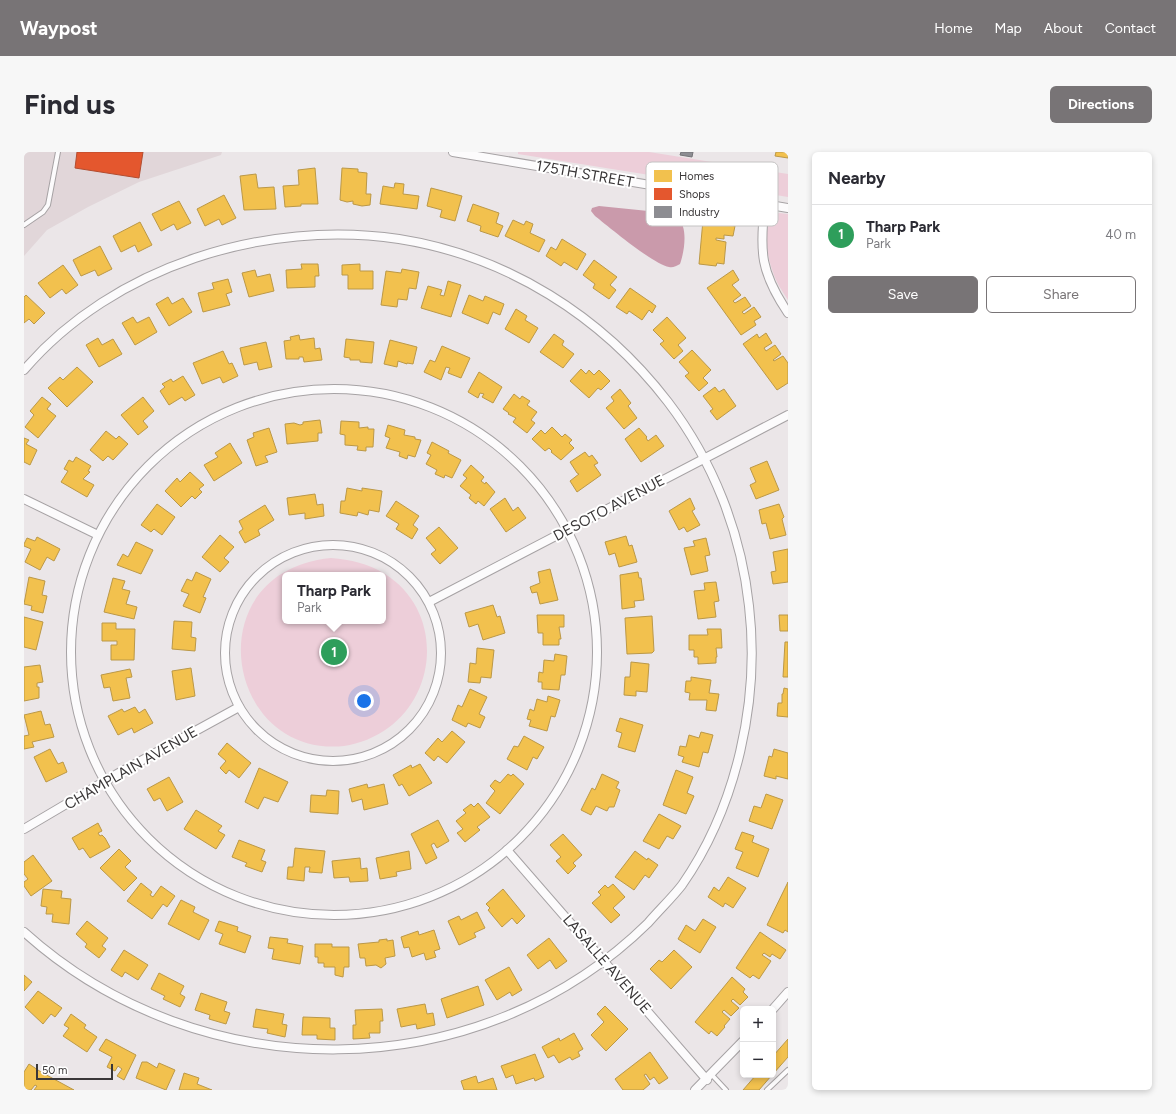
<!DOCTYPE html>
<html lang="en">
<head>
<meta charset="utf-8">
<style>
	body { margin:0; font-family:Figtree,sans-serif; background:#f7f7f7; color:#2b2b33 }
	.controls { position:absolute; right:12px; bottom:12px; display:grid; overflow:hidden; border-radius:6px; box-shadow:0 2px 6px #0003 }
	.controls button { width:36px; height:36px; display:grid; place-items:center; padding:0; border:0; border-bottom:1px solid #e1e1e2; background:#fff; color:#2b2b33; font:20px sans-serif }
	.scale { position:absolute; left:12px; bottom:10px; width:77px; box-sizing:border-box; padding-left:4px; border:2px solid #3a3738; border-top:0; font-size:11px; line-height:14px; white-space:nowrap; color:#3a3738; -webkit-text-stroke:3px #fff; paint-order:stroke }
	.you { position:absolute; left:340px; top:549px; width:14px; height:14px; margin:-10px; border:3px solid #fff; border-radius:50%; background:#1a73e8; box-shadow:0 0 0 6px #1a73e833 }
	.badge { display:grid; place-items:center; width:26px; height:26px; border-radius:50%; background:#787476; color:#fff; font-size:13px; font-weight:700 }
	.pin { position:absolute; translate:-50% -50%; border:2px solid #fff; box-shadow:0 1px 4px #0006 }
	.popup { position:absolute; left:258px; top:420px; width:104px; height:52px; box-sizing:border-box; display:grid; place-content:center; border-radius:6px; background:#fff; filter:drop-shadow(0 1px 3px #0005); font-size:13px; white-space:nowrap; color:#7c7c81 }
	.popup b { font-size:15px; color:#2b2b33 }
	.popup::after { content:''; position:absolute; left:50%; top:100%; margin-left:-8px; border:8px solid transparent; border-top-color:#fff }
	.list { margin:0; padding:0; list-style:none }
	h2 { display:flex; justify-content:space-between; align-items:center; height:52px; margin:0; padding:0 16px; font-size:17px }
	h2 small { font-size:13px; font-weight:400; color:#7c7c81 }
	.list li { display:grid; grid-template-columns:26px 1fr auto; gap:12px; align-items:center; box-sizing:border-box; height:60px; padding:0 16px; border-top:1px solid #e1e1e2 }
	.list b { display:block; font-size:15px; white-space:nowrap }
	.list p { margin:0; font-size:13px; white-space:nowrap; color:#7c7c81 }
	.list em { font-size:13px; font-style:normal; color:#7c7c81 }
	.actions { display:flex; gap:8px; padding:12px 16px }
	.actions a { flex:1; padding:9px 0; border:1px solid #787476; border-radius:6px; text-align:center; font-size:14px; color:#787476 }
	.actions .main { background:#787476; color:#fff }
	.map { position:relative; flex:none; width:764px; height:938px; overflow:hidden; border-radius:6px }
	header { display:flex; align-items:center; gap:24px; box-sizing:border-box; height:56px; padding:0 20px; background:#787476; color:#fff }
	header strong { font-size:19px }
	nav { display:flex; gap:22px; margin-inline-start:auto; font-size:14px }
	.intro { display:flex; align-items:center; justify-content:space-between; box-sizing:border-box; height:96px; padding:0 24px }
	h1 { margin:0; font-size:28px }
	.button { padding:10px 18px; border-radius:6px; background:#787476; color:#fff; font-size:14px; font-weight:700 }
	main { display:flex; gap:24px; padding:0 24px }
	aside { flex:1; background:#fff; border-radius:6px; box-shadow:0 2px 6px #0003 }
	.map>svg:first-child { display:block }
</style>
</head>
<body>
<header>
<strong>Waypost</strong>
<nav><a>Home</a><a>Map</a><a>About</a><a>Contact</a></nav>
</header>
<div class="intro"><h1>Find us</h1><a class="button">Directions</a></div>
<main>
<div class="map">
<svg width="764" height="938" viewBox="0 0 764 938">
	<rect width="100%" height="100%" fill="#ebe6e8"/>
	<!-- built -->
	<path fill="#e1d6d9" d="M0 0H198L197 3 115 30 64 55 23 78 0 104Z"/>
	<!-- green -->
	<g fill="#edced9" fill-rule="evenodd">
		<path d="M494 0H625L764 22V45L494 2Z"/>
		<path d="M755 61 764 62V148C758 139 752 130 749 120 743 105 736 68 755 61Z"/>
		<path d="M307 406C327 408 344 411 361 422 417 457 416 538 364 576 352 585 335 592 320 594 200 606 171 419 307 406ZM261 423H359V469H261Z"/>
	</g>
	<!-- water -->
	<path fill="#ca9aab" d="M575 54 644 61C647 63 651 64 653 66 665 74 660 101 656 112 652 114 649 116 645 115 629 112 585 75 571 64L567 59 568 56Z"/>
	<!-- homes -->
	<g fill="#f2c14e" stroke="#bb9847">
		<path d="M752 0H764V6L751 4Z"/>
		<path d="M291 16 294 52H277V54L261 55 259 34 275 33 274 18Z"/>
		<path d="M318 16 334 17V20L343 21 342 42H347L346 53 338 54 329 52V49L323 50 316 48Z"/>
		<path d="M232 22 234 36 250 35 252 57 220 58 216 24Z"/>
		<path d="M371 31 380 32 379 42 395 44 393 57 356 52 359 34 370 36Z"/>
		<path d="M407 36 438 44 431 69 416 65 418 58 403 54Z"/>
		<path d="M200 43 212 66 198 73 195 67 181 74 173 57Z"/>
		<path d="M155 49 167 71 153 78 150 72 137 79 128 62Z"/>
		<path d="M449 52 475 61 472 71 479 74 474 85 456 79 457 74 443 69Z"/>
		<path d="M489 68 500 73 502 69 509 72 506 81 521 88 515 100 481 84Z"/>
		<path d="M679 68 711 74 709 84 700 83V87L692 86V88L702 90 700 112 693 111 692 114 675 112Z"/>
		<path d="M116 70 128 93 114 100 111 93 97 100 89 84Z"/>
		<path d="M538 87 562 102 553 118 540 110 537 114 522 104 527 95 532 98Z"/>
		<path d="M76 94 88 117 74 124 71 118 57 124 49 108Z"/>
		<path d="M570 108 593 125 586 133 592 138 585 147 569 136 571 132 559 123Z"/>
		<path d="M277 112H294L295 124H291V135L263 136 262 118 278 117Z"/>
		<path d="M336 112V119H349V137H324V123H318V113Z"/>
		<path d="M39 113 54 133 42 142 38 137 26 146 14 131Z"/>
		<path d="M378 117 395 120 392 137 385 136 383 148 374 147 373 155 357 153 362 119 377 121Z"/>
		<path d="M231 118 233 125 246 122 250 139 225 145 218 121Z"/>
		<path d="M709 118 715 128 708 133 717 143 709 149 711 151 721 145 727 154 718 160 720 162 730 155 737 165 730 169 732 173 717 183 683 136Z"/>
		<path d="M204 127 208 140 202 142 206 153 179 160 174 141 190 137 188 131Z"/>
		<path d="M424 129 437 133 427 165 397 156 404 134 418 138 416 143 420 144Z"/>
		<path d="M606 136 632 154 628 161 625 158 618 168 605 159 603 162 592 155Z"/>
		<path d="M2 143 21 161 10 172 5 167 0 171V145Z"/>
		<path d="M445 143 459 149 461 144 480 152 476 163 469 160 464 172 438 161Z"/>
		<path d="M144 145 148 152 159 146 168 160 145 174 132 152Z"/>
		<path d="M492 157 503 164 501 168 514 176 505 191 481 177Z"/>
		<path d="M109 165 113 171 125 165 133 180 111 193 98 171Z"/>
		<path d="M643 165 662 186 654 193 659 199 650 207 636 192 640 189 629 178Z"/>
		<path d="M742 181 748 191 740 196 742 199 751 193 757 202 749 208 750 209 759 204 764 211V231L753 238 719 192 733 182 735 186Z"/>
		<path d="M530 182 540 189 538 193 550 202 539 216 516 200Z"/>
		<path d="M275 183 276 188 290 186 291 197 296 196 298 208 280 210 279 205H275V207H262L260 189 267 188 266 185Z"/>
		<path d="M74 186 78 193 89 187 98 202 75 215 62 193Z"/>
		<path d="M322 187 350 190 348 211 336 210V208H326V206L320 205Z"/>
		<path d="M366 188 393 195 389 212 383 211V212L374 209 373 215 360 212Z"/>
		<path d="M242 190 248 215 235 218 233 210 220 213 216 196Z"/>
		<path d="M418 194 446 206 437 226 424 221 426 216 422 215 417 228 400 220 406 208 411 210Z"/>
		<path d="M668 198 687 218 679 226 684 231 675 239 661 224 665 221 655 210Z"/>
		<path d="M199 199 205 212 208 211 214 224 199 231 196 225 178 232 169 211Z"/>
		<path d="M53 215 69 230 43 255 24 236 36 225 39 228Z"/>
		<path d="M557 217 562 222 565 218 570 223 575 218 586 229 577 238 574 236 565 246 546 229Z"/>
		<path d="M455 220 478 235 469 251 458 245 460 242 456 241 454 246 444 240Z"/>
		<path d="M159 224 171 243 161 249 158 245 145 253 136 239 141 235 138 232 147 227 149 230Z"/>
		<path d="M691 235 695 240 700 237 712 254 693 268 686 259 689 257 679 244Z"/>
		<path d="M596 237 607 251 604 254 613 266 600 277 582 256 590 249 587 245Z"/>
		<path d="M490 242 496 247 498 244 506 249 503 253 513 260 507 268 511 271 503 281 489 270 492 266 484 262 485 261 479 257Z"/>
		<path d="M18 245 27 252 23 257 32 264 14 286 1 275 10 263 6 259Z"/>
		<path d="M119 245 130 259 119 269 124 275 114 283 97 263Z"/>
		<path d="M296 268 298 281H294V289L263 292 261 272 270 271 276 273 279 272V270Z"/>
		<path d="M317 269 335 270V276L344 275V277H350L349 295H342V299L333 298 334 294 321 293V283L316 282Z"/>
		<path d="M364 273 381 278 380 283 391 285V287L397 288 391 305 384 303 383 307 375 304 376 300 362 296 366 286 361 284Z"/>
		<path d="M528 275 538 285 541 282 548 288 545 291 550 296 537 308 527 300 528 299 525 296 521 299 508 287 517 278 521 282Z"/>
		<path d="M245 276 253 300 241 304 244 310 232 314 223 288 230 285 229 281Z"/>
		<path d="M615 276 623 285 622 286 624 289 632 283 640 294 617 310 601 287Z"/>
		<path d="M82 279 92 287 95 284 104 292 89 308 84 304 79 309 66 298Z"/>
		<path d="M0 286 5 288 2 292 13 298 6 313 0 310Z"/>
		<path d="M408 290 425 299 424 301 437 308 428 326 421 323 420 326 411 322 413 318 402 312 407 303 403 301Z"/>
		<path d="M206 291 218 311 190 329 180 313 194 305 191 301Z"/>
		<path d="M561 300 565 305 568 303 574 311 570 313 577 323 553 340 546 329 555 322 553 321 546 310Z"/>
		<path d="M52 305 67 314 64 319 66 320 59 327 70 333 63 345 37 330 44 319 40 317 45 308 49 310Z"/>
		<path d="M743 309 755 338 732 347 726 333 732 330 726 316Z"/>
		<path d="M447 313 460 325 457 329 461 332 462 330 471 340 460 354 454 349 452 352 445 346 447 343 436 334 443 326 439 323Z"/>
		<path d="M166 320 180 333 175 337 178 340 171 347 168 344 157 355 141 339 153 326 156 330Z"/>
		<path d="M323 336 338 339V336L358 339 355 360 345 358 344 363 334 360 333 364 316 361 317 349H321Z"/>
		<path d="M291 342 293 353 299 352 300 364 281 367V361L265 363 263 346Z"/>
		<path d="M481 346 489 359 494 355 502 366 482 380 466 357Z"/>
		<path d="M666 346 671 357 668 359 676 373 663 380 660 375 655 378 645 359Z"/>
		<path d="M372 349 395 364 389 373 394 377 388 387 372 377 375 372 362 364Z"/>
		<path d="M133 352 151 365 138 383 130 377 127 380 117 373Z"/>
		<path d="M755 352 760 365 758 367 762 383 746 387 742 371 738 372 735 358Z"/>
		<path d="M241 353 250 368 234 378 236 383 221 391 215 380 219 377 215 369Z"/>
		<path d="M415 375 434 396 416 412 407 402 412 398 402 386Z"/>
		<path d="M196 383 210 395 200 406 205 410 196 420 178 405Z"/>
		<path d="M602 384 605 394 608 393 613 410 595 415 591 401 585 403 581 390Z"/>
		<path d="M13 385 36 397 30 409 23 405 16 418 1 410 7 397 0 394V392L3 386 11 389Z"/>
		<path d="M682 386 686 403 681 404 684 419 667 423 660 396 671 394 669 389Z"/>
		<path d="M112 390 129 398 117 422 93 413 99 402 104 405Z"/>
		<path d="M764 397V430L749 432 747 420 752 419 749 400Z"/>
		<path d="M526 417 534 448 516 452 513 440 508 441 506 435 516 431 514 420Z"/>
		<path d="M172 420 187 427 179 445 182 446 176 461 159 454 165 442 157 439 163 427 168 429Z"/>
		<path d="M614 420 615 426H617L620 448 610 449 611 455 598 457 596 423Z"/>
		<path d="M5 425 21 429 18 443 23 444 19 461 7 458 8 454 0 452Z"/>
		<path d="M89 426 101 429 98 437 106 439 102 452 113 455 110 467 80 460Z"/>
		<path d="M692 430 695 449 690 450 692 465 674 467 670 439 681 438 680 431Z"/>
		<path d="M469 453 473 465 476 464 481 481 459 488 454 472 445 475 441 461Z"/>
		<path d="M513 463H540V475H535L537 487H535V493H519V481H514Z"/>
		<path d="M755 463H764V479H756Z"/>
		<path d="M628 464 630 499 628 501 603 502 601 466Z"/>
		<path d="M0 465 19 470 12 498 0 495Z"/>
		<path d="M150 469 168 470 167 485 172 486 171 499 148 497Z"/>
		<path d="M78 471H92V477H111L110 508H87V493H93V489H78Z"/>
		<path d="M683 477H697L698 496H692L693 505H692V511L674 512V505H670V498H665V483H684Z"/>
		<path d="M761 490H764V525H759Z"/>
		<path d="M453 496 470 498 467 526 457 525 456 531 444 530 446 511 452 512Z"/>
		<path d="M531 502 543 504 541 523H537L535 538 518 537V530H514L515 520 519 521 520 508 530 509Z"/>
		<path d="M607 510 625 512 623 540 612 539V544L600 543 601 525H606Z"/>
		<path d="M16 513 19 530 13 531V535H15V546L0 549V515Z"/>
		<path d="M167 516 171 544 152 548 148 519Z"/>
		<path d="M106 517 108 525 102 526 106 546 89 549 86 535 80 536 77 523Z"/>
		<path d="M667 525 687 528 685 541 695 542 692 559 682 558 683 548H665L666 541 661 540 662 529H667Z"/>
		<path d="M760 536 764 537V565L753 564 754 551H758V542H759Z"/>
		<path d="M446 537 463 545 455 562 461 565 456 576 444 571 442 575 428 568 434 553 438 555Z"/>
		<path d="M524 544 536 548 531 565 527 564 523 579 505 574 507 568 503 567 506 557 510 559 513 547 523 550Z"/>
		<path d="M111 555 115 561 121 557 129 571 110 581 108 576 94 583 84 564 98 557 100 560Z"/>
		<path d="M17 559 21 573 26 572 30 585 8 590 10 595 0 597V584L5 583 0 563Z"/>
		<path d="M596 566 619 573 611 600 594 595 598 581 592 579Z"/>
		<path d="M428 579 441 590 423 611 414 604 410 609 401 601 414 586 418 590Z"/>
		<path d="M677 580 689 583 684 601 679 600 675 615 658 610 660 605 654 603 656 594 662 595 665 583 675 586Z"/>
		<path d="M500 584 520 595 513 607 509 605 503 618 483 607 490 594 494 595Z"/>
		<path d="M203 591 227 611 215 626 205 618 202 622 196 616 202 609 194 602Z"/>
		<path d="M26 597 34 612 39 610 43 620 22 630 10 605Z"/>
		<path d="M750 597 764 601V627L752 624V627L740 624 745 604 748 605Z"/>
		<path d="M396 612 408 631 385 644 378 632 375 634 369 623 387 613 388 616Z"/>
		<path d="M235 616 264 630 254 650 240 645 234 657 221 650Z"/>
		<path d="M652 618 669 625 663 641 670 644 662 662 639 653Z"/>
		<path d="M484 622 487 624 489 622 500 632 476 662 462 651 471 639 466 634 471 628 476 631Z"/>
		<path d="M578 622 595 630 592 636 596 638 590 655H585L583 659 572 654 567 663 557 658 568 636 571 638Z"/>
		<path d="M145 625 159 650 143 659 136 646 130 649 123 637Z"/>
		<path d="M343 632 344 636 360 632 364 652 340 658 338 647 328 650 325 637Z"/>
		<path d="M303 638 315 639 314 662 286 660 287 643 302 644Z"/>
		<path d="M742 642 759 648 748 677 725 669 730 654 737 656Z"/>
		<path d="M454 651 466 665 453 675 456 678 441 690 433 681 439 677 432 669 442 661 439 658 447 652 450 655Z"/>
		<path d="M172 658 198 674 194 679 201 683 192 697 160 677Z"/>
		<path d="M635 662 657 674 649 687 643 684 635 697 619 689Z"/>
		<path d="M414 668 425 689 413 696 410 691 407 693 413 706 402 712 387 682Z"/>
		<path d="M74 671 78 679 74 681 76 684 78 683 81 686 86 695 66 706 59 696 55 698 48 686Z"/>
		<path d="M718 680 730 684 728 690 745 697 734 725 712 716 719 700 711 697Z"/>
		<path d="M539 682 558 703 549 711 552 714 544 722 532 709 537 705 526 693Z"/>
		<path d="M215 688 241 698 237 708 242 710 238 720 221 714 223 711 208 705Z"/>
		<path d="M271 696 301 699 298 721 285 720 286 715H281L280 729 263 727 264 715H269Z"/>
		<path d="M95 697 107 709 101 715 113 726 100 739 76 716Z"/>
		<path d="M385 699 387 717 372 720 373 724 356 727 352 706Z"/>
		<path d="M611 699 623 708 624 706 634 713 625 726 621 723 610 738 591 725Z"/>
		<path d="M9 703 28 729 7 744 0 734V730L4 727 0 722V710Z"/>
		<path d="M336 706 337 717 343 716 344 729 326 730 325 725 310 726 308 709Z"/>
		<path d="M704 725 722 736 709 756 701 751 699 755 684 745 690 735 695 739Z"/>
		<path d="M764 730V780L761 778 759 781 743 773Z"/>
		<path d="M117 731 128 740 126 743 129 745 137 734 151 744 143 755 139 752 128 767 103 749Z"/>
		<path d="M589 732 601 745 589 756 596 763 587 771 568 751 577 743 574 740 581 733 584 736Z"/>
		<path d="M19 737 38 739 37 746 47 747 45 772 28 770 29 762H22L23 755 17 754Z"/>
		<path d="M479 737 501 764 493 772 488 766 478 775 464 758 466 756 462 752Z"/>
		<path d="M157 748 171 755 169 760 185 768 175 788 144 772Z"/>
		<path d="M453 760 461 776 450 781 452 785 435 793 424 769 435 764 437 768Z"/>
		<path d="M679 767 692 775 676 801 654 787 662 773 671 779Z"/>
		<path d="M63 769 84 786 78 794 82 797 75 806 61 795 63 792 52 782Z"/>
		<path d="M195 769 214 775 213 779 227 784 221 801 195 792 199 782 191 779Z"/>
		<path d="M410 778 416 797 410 799 412 805 402 808 400 801 388 805 385 795 380 796 377 785 394 779 395 783Z"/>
		<path d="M736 780 762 798 756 807 748 802 746 805 740 801 738 803 747 809 735 827 729 823 726 826 712 816Z"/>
		<path d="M246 785 264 787 263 791 279 794 276 812 248 807 250 797 244 796Z"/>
		<path d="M525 786 543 809 532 817 526 808 514 817 503 803Z"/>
		<path d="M363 787V789L369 788 371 804 361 806 362 812 357 816 352 813 342 814 341 806H336L334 792 355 790V788Z"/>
		<path d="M291 792H308V795H325V815H320L319 825 311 823V815H300V811H294V805H291Z"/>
		<path d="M100 798 124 813 114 828 101 820 98 825 87 818Z"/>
		<path d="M650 798 668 815 647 837 626 817 635 808 638 810Z"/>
		<path d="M485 815 498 838 488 844 486 840 473 848 461 828Z"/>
		<path d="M135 821 160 834 156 842 161 845 156 855 139 847 141 844 127 837Z"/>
		<path d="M0 823 8 830 0 839Z"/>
		<path d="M708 825 721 837 719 840 724 845 716 853 709 847 707 849 715 856 707 864 700 858 698 860 706 867 700 874 701 875 693 884 687 879 685 882 671 870Z"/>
		<path d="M454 834 460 853 423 866 417 847Z"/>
		<path d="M14 839 38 856 31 865 27 862 19 872 1 855Z"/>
		<path d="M177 841 203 850 200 859 206 861 202 872 185 867 186 863 171 858Z"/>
		<path d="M401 852 403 862 409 861 411 873 393 877 392 872 377 875 373 857Z"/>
		<path d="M581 854 604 877 582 899 567 883 580 870 573 862Z"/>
		<path d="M232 857 260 862 258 872 263 873 261 885 243 881 244 877 229 875Z"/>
		<path d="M358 857 359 869H356V881H345L346 886 329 887V873H332L331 858Z"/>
		<path d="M47 862 62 873 60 876 73 885 63 900 39 884 45 876 40 873Z"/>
		<path d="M279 865 306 866V876H311V888L293 887V883H278Z"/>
		<path d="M550 881 559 897 554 900 556 904 548 908 546 905 535 911 530 903 524 906 518 895 535 886 536 889Z"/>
		<path d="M82 887 112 903 100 928 93 924 98 917 94 914 91 919 83 915 88 905 75 898Z"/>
		<path d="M764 887V905L749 922V904Z"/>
		<path d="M626 900 644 926 635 932 630 925 626 928 622 922 620 923 626 932 619 938H599L591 927Z"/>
		<path d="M511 902 520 925 511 929 510 926 492 932 489 923 482 926 477 914Z"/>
		<path d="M118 910H123L133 916 135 911 151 918 142 938 112 926Z"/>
		<path d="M5 912 17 920 50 938H10L13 934 11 933 7 938H0V920Z"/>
		<path d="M160 921 175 926 173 932 188 938H155Z"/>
		<path d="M732 923H748L735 938H719Z"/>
		<path d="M452 924 454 931 469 926 473 938H440L437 929Z"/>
	</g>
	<!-- shops -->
	<path fill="#e4572e" stroke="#b14d31" d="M53 0H119L115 26 51 16Z"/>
	<!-- industry -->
	<path fill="#8d8d92" stroke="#747377" d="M657 0H669L668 5 656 3Z"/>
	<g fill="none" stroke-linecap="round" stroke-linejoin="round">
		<!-- service casing -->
		<g stroke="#a6a2a4" stroke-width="6">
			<g id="service">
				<path d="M0 73 19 60 24 53 34 0"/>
				<path d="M688 923 702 938"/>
				<path d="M743 938 764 918"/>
			</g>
		</g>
		<!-- minor casing -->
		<g stroke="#a6a2a4" stroke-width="10">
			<g id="minor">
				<path d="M429 0 764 56"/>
				<path d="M741 52C735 100 737 121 764 161"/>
				<path d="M0 218C89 114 242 67 375 87 483 104 578 164 644 250 689 309 717 380 725 454 736 548 713 654 658 733 648 746 635 758 624 771 454 938 175 938 0 780"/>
				<circle cx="310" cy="500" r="263"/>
				<path d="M0 347 74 383"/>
				<circle cx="309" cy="501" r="108"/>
				<path d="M405 450 764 263"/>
				<path d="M0 677 93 622 215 555"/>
				<path d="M483 698 683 928"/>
				<path d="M749 857 764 840"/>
				<path d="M671 938 719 889"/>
			</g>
		</g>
		<!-- service -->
		<use href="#service" stroke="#fcfbfc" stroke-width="4"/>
		<!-- minor -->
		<use href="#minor" stroke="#fcfbfc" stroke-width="8"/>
	</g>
	<g text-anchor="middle" stroke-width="4" stroke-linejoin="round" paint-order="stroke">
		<!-- street labels -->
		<g font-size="15" fill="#3a3738" stroke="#fff">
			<text transform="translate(561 22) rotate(10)" y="5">175TH STREET</text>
			<text transform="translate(585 356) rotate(-28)" y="5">DESOTO AVENUE</text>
			<text transform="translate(107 616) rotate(-30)" y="5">CHAMPLAIN AVENUE</text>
			<text transform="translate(583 812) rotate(49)" y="5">LASALLE AVENUE</text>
		</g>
	</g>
	<!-- legend -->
	<rect x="622" y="10" width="132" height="64" rx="6" fill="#fff" stroke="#c4c3c3" stroke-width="1"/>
	<rect x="630" y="18" width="18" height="12" fill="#f2c14e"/>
	<rect x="630" y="36" width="18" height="12" fill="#e4572e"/>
	<rect x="630" y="54" width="18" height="12" fill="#8d8d92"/>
	<g font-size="11" fill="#3a3738">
		<text x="655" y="28">Homes</text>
		<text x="655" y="46">Shops</text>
		<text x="655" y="64">Industry</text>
	</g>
</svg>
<div class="controls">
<button>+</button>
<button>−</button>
</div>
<div class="scale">50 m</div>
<div class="you"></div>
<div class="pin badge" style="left:310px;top:500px;background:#2e9e5b">1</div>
<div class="popup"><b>Tharp Park</b>Park</div>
</div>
<aside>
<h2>Nearby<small></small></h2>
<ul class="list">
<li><span class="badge" style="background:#2e9e5b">1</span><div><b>Tharp Park</b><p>Park</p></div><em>40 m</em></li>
</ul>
<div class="actions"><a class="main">Save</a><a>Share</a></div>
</aside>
</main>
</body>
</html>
